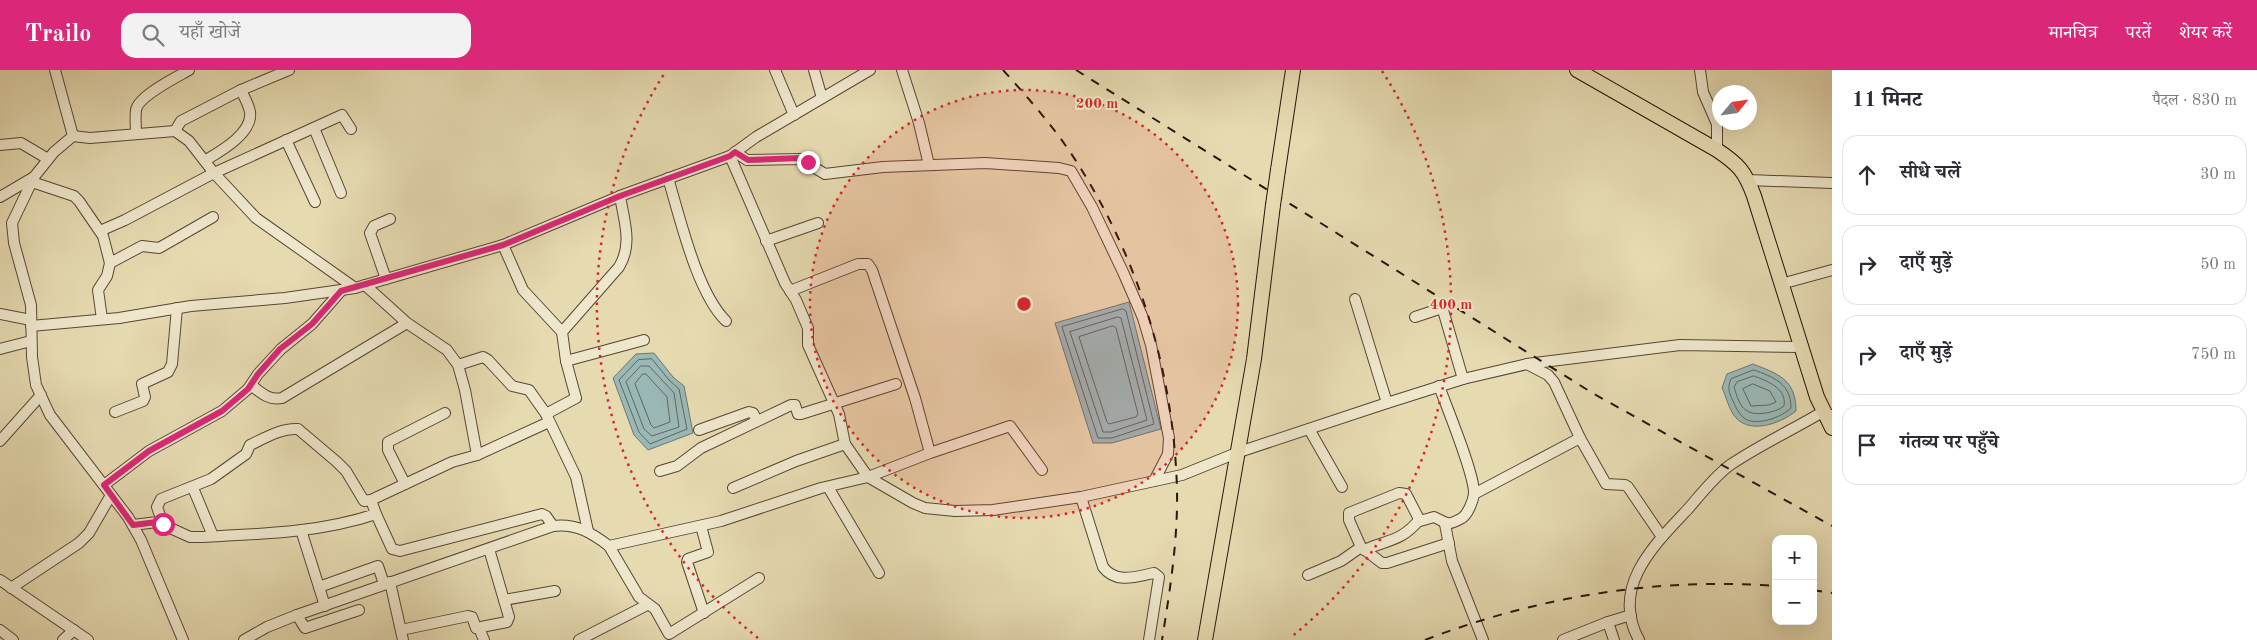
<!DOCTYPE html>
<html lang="hi">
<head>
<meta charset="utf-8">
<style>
	body { margin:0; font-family:"Old Standard TT","Noto Serif Devanagari",serif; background:#f2f2f3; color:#2b2b33 }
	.controls { position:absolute; right:15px; bottom:15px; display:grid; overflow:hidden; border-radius:10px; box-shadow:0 5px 20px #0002 }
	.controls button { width:45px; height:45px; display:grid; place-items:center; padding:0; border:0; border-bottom:1px solid #e1e1e2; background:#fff; color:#2b2b33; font:25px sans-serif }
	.compass { position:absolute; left:1712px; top:15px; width:45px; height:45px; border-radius:50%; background:#fff; box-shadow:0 5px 20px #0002; rotate:61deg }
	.stop { position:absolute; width:15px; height:15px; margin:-11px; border:4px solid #db2777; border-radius:50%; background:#fff }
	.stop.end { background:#db2777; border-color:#fff; box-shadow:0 1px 5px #0008 }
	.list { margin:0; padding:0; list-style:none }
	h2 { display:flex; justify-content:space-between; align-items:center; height:65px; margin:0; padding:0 20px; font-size:21px }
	h2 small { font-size:16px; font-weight:400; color:#7c7c81 }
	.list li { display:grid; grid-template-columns:32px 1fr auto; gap:15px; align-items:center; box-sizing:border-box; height:80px; margin:0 10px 10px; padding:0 10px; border:1px solid #e1e1e2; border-radius:15px }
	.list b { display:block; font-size:19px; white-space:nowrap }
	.list em { font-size:16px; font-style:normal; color:#7c7c81 }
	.icon { flex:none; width:28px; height:28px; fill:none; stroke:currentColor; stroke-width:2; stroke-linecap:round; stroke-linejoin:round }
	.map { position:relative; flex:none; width:1832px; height:570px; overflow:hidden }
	header { display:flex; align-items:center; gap:30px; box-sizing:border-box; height:70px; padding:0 25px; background:#db2777; color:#fff }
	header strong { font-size:24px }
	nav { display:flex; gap:28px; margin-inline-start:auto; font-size:18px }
	.search { width:350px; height:45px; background:#f2f2f3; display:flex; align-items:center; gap:12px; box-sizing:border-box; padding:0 18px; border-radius:15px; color:#7c7c81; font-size:19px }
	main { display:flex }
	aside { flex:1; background:#fff }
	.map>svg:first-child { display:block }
</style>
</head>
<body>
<header>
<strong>Trailo</strong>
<div class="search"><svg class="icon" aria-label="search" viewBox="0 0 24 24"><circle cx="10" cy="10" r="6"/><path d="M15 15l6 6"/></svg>यहाँ खोजें</div>
<nav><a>मानचित्र</a><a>परतें</a><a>शेयर करें</a></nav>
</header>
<main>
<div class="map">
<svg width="1832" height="570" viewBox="0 0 1832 570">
	<rect width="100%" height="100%" fill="#e6dab1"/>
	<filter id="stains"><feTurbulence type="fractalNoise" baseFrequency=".004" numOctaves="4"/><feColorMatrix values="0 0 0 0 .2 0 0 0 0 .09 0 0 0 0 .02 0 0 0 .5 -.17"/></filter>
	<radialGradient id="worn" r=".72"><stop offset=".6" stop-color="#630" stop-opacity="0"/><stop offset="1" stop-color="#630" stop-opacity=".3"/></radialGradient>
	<!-- water -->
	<g fill="#9ab8b5" stroke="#6d7771">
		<path d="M1129 232 1161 359 1112 373H1093L1055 253Z"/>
		<path d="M654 283 673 307 684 316 693 363 648 380 634 365 613 308 636 284Z"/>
		<path d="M1753 294C1778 304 1796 309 1796 341 1780 354 1747 366 1733 344 1728 336 1726 326 1722 318L1727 304Z"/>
	</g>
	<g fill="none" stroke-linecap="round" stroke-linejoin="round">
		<!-- shore -->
		<g stroke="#626660" stroke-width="1">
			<path d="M1123 239 1126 241 1154 354 1112 368H1098L1062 257Z"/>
			<path d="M1118 247 1121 248 1147 350 1111 362H1103L1070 262Z"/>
			<path d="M1113 256 1116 258 1138 344 1136 347 1109 354 1107 352 1079 267Z"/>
			<path d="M652 289 669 310 679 319 687 359 650 374 639 362 619 310 638 290Z"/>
			<path d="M641 296H649L674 323 679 357 652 366 644 359 626 312Z"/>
			<path d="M1754 300C1773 307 1791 313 1791 338 1782 347 1756 357 1744 348 1738 343 1736 337 1733 331 1729 322 1727 318 1731 309Z"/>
			<path d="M643 304H646L667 327 670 352 654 358 651 355 635 314Z"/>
			<path d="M1754 306C1767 311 1787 318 1784 336 1779 340 1772 342 1766 343 1744 346 1740 337 1734 317L1737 312Z"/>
			<path d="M1753 314 1770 321 1776 332 1769 335 1751 336 1743 319Z"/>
		</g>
		<!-- minor casing -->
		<g stroke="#584635" stroke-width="12">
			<g id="minor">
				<path d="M55 0 73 66 54 82 34 107 12 153 14 173 31 235 32 287 36 315 50 345 128 447 141 470 183 570"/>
				<path d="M775 0 794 45"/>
				<path d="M814 0 822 28"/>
				<path d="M902 0 919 53 929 95"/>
				<path d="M1700 0 1703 22 1717 54V80"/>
				<path d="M314 58 341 123"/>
				<path d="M175 61 181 51 187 48 241 20 289 0"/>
				<path d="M136 64C136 57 135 48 136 40 138 26 177 7 189 0"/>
				<path d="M73 66 90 68 175 61 189 71 214 103 256 148 355 218 503 175 620 126 730 86 756 67 870 0"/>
				<path d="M286 70 315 132"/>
				<path d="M0 75 21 73 48 89"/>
				<path d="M735 82 747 90 800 89 825 104 883 97 985 93 1059 98 1071 101 1092 137 1123 202 1143 248 1151 275 1169 368 1168 384 1154 411"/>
				<path d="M730 86 785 213 796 230 808 258V275L839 344 845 374 868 407 930 383 1010 356 1042 400"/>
				<path d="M206 90C221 81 253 63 250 42 249 35 244 27 241 20"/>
				<path d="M668 108C680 148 697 223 726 251"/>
				<path d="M1748 110 1832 113"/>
				<path d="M32 112 74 126 79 131 103 166 110 193 142 176 159 178 213 147"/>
				<path d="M0 127 34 107"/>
				<path d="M100 161 125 150 214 103 342 45 351 59"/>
				<path d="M766 171 818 153"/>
				<path d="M503 175 523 220 562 262"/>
				<path d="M386 209 370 163 374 156 390 149"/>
				<path d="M1781 214 1832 200"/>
				<path d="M790 221 858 194H868L872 200 915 328 930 383"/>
				<path d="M1355 229 1387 333"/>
				<path d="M0 244 31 250"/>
				<path d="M1415 247 1439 239 1443 240 1463 309"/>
				<path d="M102 249 98 220 107 206 110 193"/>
				<path d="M31 256 119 248 191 236 285 228 355 218"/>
				<path d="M0 279 31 271"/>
				<path d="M566 291 644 270"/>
				<path d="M458 295 483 287 488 290 512 316 529 320 546 344 576 407 588 461"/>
				<path d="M251 315C260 322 269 331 282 328L407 253"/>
				<path d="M115 342 143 331 145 327 142 314 168 302 172 294 177 238"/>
				<path d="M546 344 576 328 566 291 562 262 619 197C633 174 624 151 620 126"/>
				<path d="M1309 359 1342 417"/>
				<path d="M699 360 749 342 753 343 757 351"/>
				<path d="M1580 368 1606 414 1625 415 1628 417 1662 467"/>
				<path d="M0 371 41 325"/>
				<path d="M477 385 549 352"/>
				<path d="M660 401 677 396 701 378 791 335H795L798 344H801L896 314"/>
				<path d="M405 414 388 380V372L445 343"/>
				<path d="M104 415 149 381 222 341 248 319 258 304 281 279 312 254 341 221"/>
				<path d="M828 417 879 503"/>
				<path d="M193 418 213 466"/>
				<path d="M733 418 796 391 845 374"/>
				<path d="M1474 424 1580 368 1554 312 1548 305 1527 294"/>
				<path d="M1081 427 1103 497C1116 514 1135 507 1154 503L1159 507 1149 570"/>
				<path d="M376 444 392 479 400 481 542 444 546 446 553 456"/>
				<path d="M163 454 157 437 161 429 211 409 246 384 250 375C265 368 281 358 298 359L337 392 346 401 364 431 371 430"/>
				<path d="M1445 454 1452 491 1483 570"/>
				<path d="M133 455 157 452 190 467H200C260 464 319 463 376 444L371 430 452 392 477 385 465 320 458 295 447 280 407 253 365 215"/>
				<path d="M701 456 708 482 688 489 687 492 704 543"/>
				<path d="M301 460 325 536"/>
				<path d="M609 476 639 527 655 539 669 564 759 508"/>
				<path d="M1361 477 1382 493H1387L1449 473"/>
				<path d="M1364 480C1387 470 1402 471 1419 450"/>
				<path d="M1308 505 1341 491 1361 477 1349 450V443L1399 423 1406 424 1420 451 1434 447C1448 453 1446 457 1462 448 1468 444 1473 431 1474 424 1475 405 1447 338 1439 316"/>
				<path d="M0 510 88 570"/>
				<path d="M390 512 403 570"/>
				<path d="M319 517 378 496 384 514"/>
				<path d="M11 518 79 473 89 463 111 425"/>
				<path d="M504 530 555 521"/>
				<path d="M297 545 305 558 359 540"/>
				<path d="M1608 552 1614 570"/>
				<path d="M479 558 484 570"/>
				<path d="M0 560 13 570"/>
				<path d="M401 560 468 546 472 547 476 558 507 552 509 547 489 479"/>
				<path d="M63 570 74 560"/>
				<path d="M244 570 267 557 297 545 553 456C576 453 592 463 609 476L721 451 821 418 868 407 913 433 925 438 955 441 993 440 1081 427 1182 405 1239 382 1387 333 1463 309 1527 294 1680 275 1800 277"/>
				<path d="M579 570 647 535"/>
				<path d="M1563 570 1608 552 1631 545"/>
				<path d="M1639 570C1610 517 1654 475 1688 439 1701 424 1714 407 1730 395 1758 376 1790 361 1819 344L1831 345"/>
			</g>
		</g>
		<!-- highway casing -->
		<g stroke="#29150c" stroke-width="16">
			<g id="highway">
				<path d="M1577 0 1717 80C1738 94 1745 101 1754 126L1817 327 1832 358"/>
				<path d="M1278 100 1293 0"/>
				<path d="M1205 570 1254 289 1273 135"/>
			</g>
		</g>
		<!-- minor -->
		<use href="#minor" stroke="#efe7cc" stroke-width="10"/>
		<!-- highway -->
		<use href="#highway" stroke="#e6dab1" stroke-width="14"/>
		<!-- rail -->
		<g stroke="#29150c" stroke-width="2" stroke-dasharray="9 9" stroke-linecap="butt">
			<path d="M1003 0C1029 29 1055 58 1076 91 1139 189 1174 303 1177 420 1178 470 1170 520 1162 570"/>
			<path d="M1076 0 1594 324 1832 456"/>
			<path d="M1813 520 1832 523"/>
			<path d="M1425 570C1536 527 1657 507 1776 516"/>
		</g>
		<!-- highway-bridge casing -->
		<g stroke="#29150c" stroke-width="16" stroke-linecap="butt">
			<path id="highway-bridge" d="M1273 135 1278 100"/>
		</g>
		<!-- highway-bridge -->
		<use href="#highway-bridge" stroke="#e6dab1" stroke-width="14"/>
	</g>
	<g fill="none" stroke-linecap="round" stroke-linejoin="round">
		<!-- route -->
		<path stroke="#db2777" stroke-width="6" d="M163 454 157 452 133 455 104 415 149 381 222 341 248 319 258 304 280 279 312 254 341 221 503 175 620 126 730 86 735 82 748 90 800 88 808 92"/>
	</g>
	<!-- distance rings -->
	<circle cx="1024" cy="234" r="214" fill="#d62828" fill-opacity=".12"/>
	<g fill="none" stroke="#d62828" stroke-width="2.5" stroke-dasharray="2.5 5">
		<circle cx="1024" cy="234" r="214"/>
		<path d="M758 568A427 427 0 0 1 666 1M1382 1A427 427 0 0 1 1290 568"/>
	</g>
	<circle cx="1024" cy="234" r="8" fill="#d62828" stroke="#efe7cc" stroke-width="2.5"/>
	<g font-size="15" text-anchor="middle" font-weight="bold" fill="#d62828" stroke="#efe7cc" stroke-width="4" stroke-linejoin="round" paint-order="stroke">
		<text x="1097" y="38">200 m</text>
		<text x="1451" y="239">400 m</text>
	</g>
	<rect width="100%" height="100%" filter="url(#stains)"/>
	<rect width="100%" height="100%" fill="url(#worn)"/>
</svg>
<div class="controls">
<button>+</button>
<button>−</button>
</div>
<svg class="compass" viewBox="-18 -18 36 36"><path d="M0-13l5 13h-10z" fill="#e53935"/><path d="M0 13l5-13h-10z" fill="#7c7c81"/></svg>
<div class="stop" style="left:163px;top:454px"></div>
<div class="stop end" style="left:808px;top:92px"></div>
</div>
<aside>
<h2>11 मिनट<small>पैदल · 830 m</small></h2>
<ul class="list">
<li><svg class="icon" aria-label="ahead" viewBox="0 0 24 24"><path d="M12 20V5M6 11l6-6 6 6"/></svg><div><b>सीधे चलें</b></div><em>30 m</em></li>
<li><svg class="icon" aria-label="right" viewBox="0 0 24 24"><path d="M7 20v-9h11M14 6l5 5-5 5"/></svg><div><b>दाएँ मुड़ें</b></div><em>50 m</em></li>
<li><svg class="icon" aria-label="right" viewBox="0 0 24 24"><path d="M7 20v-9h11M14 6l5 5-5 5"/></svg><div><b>दाएँ मुड़ें</b></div><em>750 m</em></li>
<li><svg class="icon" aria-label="arrive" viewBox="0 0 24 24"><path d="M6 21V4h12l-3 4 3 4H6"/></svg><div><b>गंतव्य पर पहुँचे</b></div></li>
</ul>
</aside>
</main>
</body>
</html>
